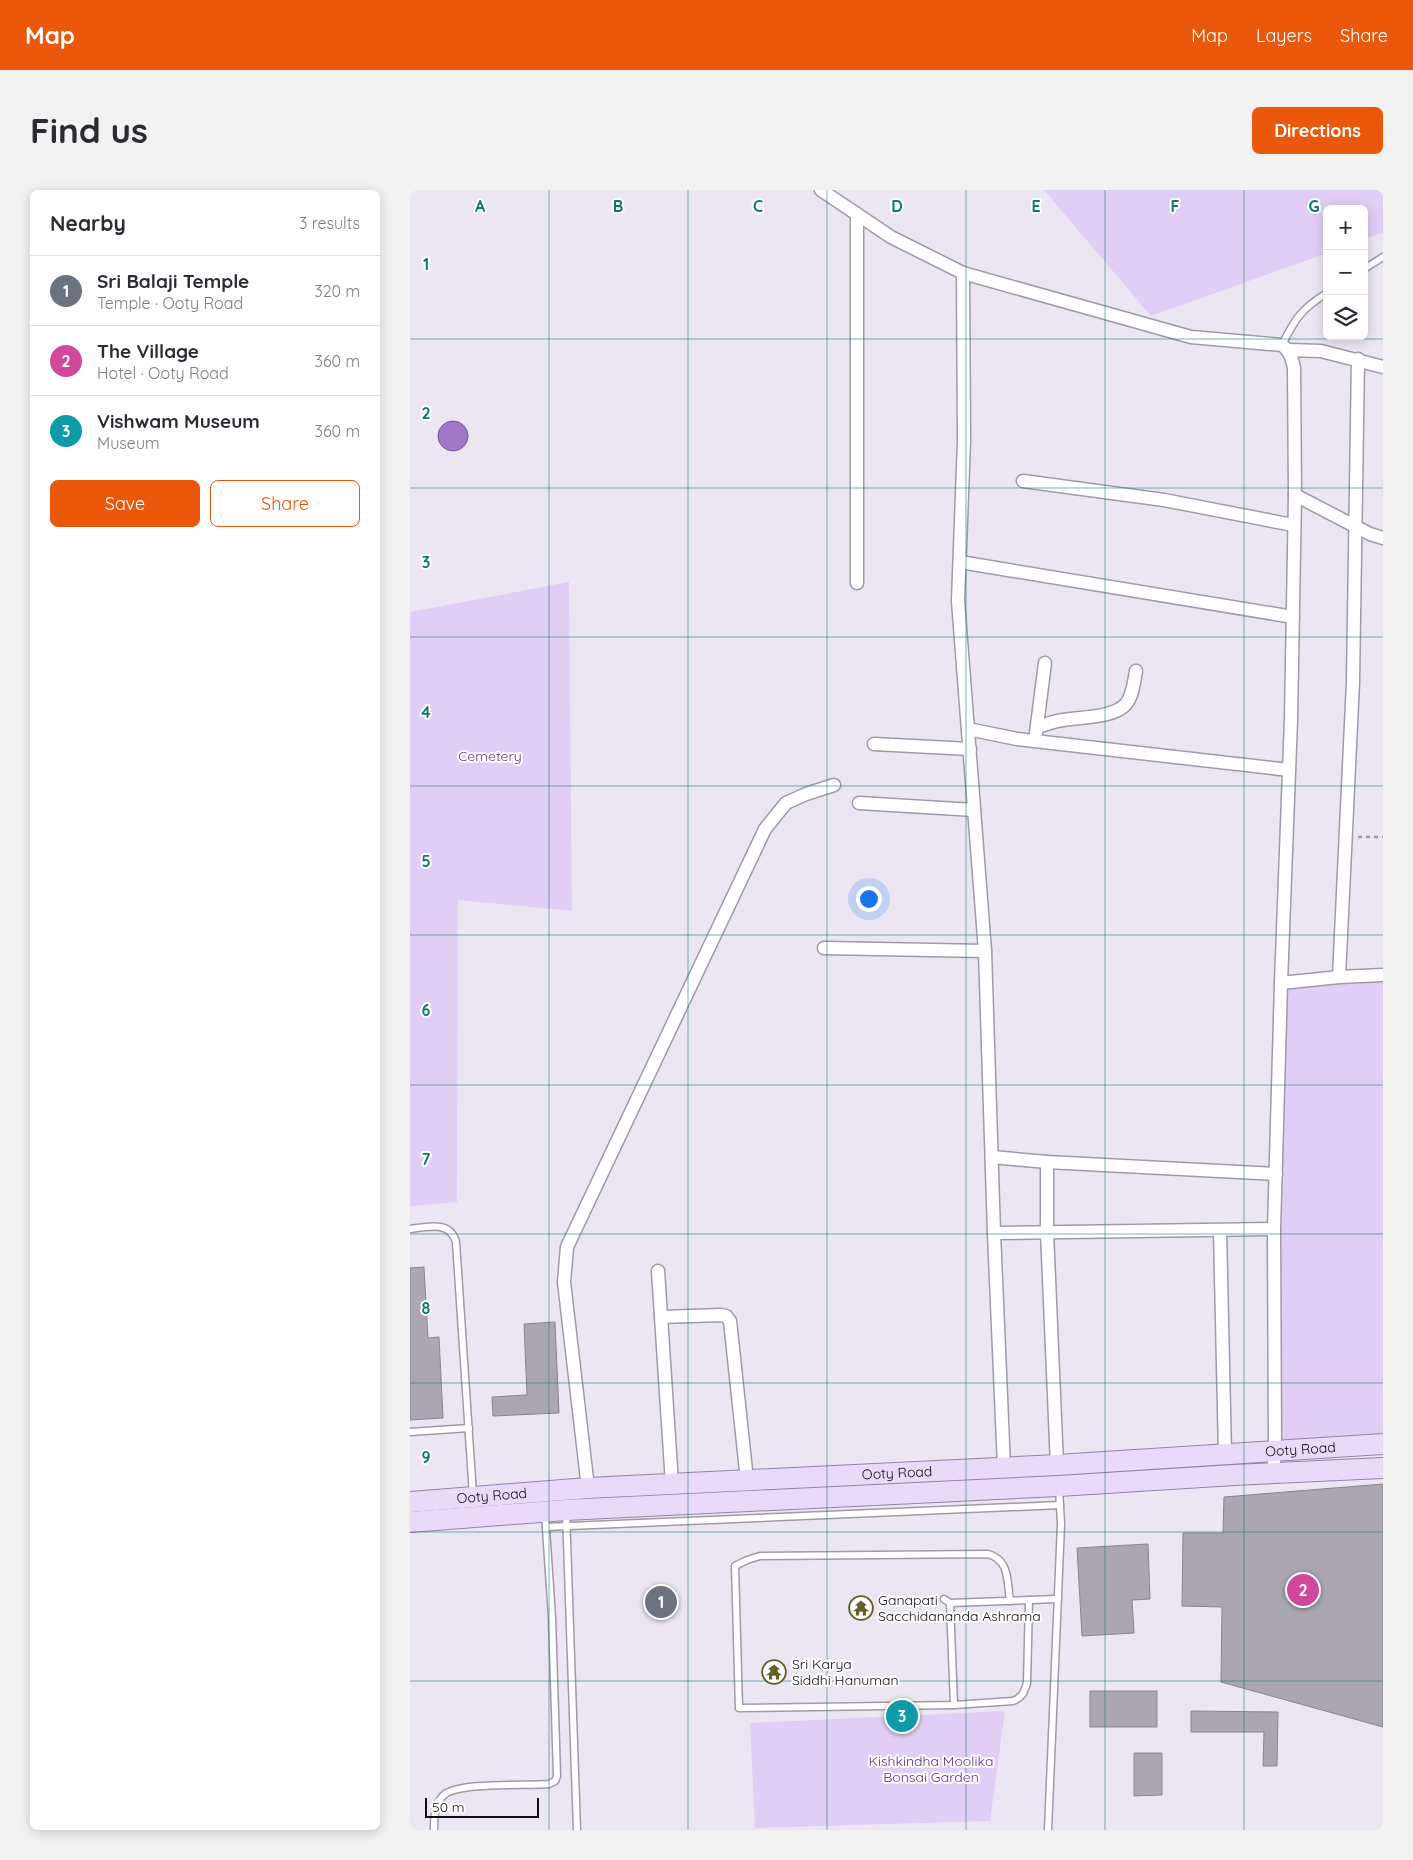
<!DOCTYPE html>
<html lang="en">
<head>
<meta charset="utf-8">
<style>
	body { margin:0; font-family:Quicksand,sans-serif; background:#f2f2f3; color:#2b2b33 }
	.controls { position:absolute; right:15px; top:15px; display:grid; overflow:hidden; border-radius:8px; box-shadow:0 2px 12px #0003 }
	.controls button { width:45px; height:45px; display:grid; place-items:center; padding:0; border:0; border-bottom:1px solid #e1e1e2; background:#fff; color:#2b2b33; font:25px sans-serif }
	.scale { position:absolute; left:15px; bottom:12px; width:114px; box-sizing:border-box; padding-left:5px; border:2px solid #100e12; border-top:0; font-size:14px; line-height:18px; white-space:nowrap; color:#100e12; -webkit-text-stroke:4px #fff; paint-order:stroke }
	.you { position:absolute; left:458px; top:708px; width:18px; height:18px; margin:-12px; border:4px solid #fff; border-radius:50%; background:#1a73e8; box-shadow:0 0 0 8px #1a73e833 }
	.badge { display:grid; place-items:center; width:32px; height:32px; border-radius:50%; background:#ea580c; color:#fff; font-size:16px; font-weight:700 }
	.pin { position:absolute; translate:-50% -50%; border:2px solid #fff; box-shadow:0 1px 5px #0006 }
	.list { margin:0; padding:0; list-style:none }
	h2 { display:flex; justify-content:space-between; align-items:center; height:65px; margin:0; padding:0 20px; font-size:21px }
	h2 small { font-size:16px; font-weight:400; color:#7c7c81 }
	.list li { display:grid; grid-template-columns:32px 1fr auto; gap:15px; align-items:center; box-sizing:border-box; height:70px; padding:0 20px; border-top:1px solid #e1e1e2 }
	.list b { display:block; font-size:19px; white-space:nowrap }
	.list p { margin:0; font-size:16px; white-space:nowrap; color:#7c7c81 }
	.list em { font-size:16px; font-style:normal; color:#7c7c81 }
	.actions { display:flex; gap:10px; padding:15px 20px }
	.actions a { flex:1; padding:11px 0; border:1px solid #ea580c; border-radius:8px; text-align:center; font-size:18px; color:#ea580c }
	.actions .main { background:#ea580c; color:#fff }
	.icon { flex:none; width:28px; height:28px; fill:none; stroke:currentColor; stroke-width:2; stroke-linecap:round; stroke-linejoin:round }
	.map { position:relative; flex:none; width:973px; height:1640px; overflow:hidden; border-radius:8px }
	header { display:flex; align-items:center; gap:30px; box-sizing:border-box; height:70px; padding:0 25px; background:#ea580c; color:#fff }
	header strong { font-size:24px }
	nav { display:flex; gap:28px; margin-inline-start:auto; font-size:18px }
	.intro { display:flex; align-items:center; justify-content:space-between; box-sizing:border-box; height:120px; padding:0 30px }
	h1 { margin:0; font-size:35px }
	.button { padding:12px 22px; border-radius:8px; background:#ea580c; color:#fff; font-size:18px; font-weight:700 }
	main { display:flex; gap:30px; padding:0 30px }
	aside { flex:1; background:#fff; border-radius:8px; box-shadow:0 2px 12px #0003 }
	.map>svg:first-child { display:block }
</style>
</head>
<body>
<header>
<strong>Map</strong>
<nav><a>Map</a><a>Layers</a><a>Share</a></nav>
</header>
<div class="intro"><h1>Find us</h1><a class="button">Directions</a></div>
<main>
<aside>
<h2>Nearby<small>3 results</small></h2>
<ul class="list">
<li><span class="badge" style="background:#6b7280">1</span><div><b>Sri Balaji Temple</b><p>Temple · Ooty Road</p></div><em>320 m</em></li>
<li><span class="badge" style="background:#d1479c">2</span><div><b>The Village</b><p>Hotel · Ooty Road</p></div><em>360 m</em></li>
<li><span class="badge" style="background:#0f9aa8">3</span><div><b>Vishwam Museum</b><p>Museum</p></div><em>360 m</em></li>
</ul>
<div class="actions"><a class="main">Save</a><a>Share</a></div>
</aside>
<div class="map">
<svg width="973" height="1640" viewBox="0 0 973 1640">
	<rect width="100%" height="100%" fill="#ece6f3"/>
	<!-- green -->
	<g fill="#e1cef6">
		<path d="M634 0H973V43L954 49V19H917V63L741 126Z"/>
		<path d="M159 392 162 721 48 710 47 1012 0 1016V422Z"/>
		<path d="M973 788V1256L865 1261 871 793Z"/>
		<path d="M595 1521 580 1631 345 1638 340 1533Z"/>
	</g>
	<!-- water -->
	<circle fill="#a178c7" stroke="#765891" cx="43" cy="246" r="15"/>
	<!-- building -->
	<g fill="#aca6b3" stroke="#898490">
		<path d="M14 1077 18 1148 29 1147 33 1228 0 1230V1078Z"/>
		<path d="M145 1132 149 1223 83 1226 82 1207 117 1205 114 1134Z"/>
		<path d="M973 1294V1537L811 1492 812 1417 772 1416 773 1343H813L814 1307Z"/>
		<path d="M738 1354 740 1409 722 1410 724 1443 672 1446 667 1358Z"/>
		<rect x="680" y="1501" width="67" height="36"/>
		<path d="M781 1521 868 1522 867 1576H853L854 1542H781Z"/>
		<path d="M724 1563H752V1605L724 1606Z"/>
	</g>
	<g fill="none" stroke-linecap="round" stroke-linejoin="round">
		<!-- lane casing -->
		<g stroke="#a09aa6" stroke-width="9">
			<g id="lane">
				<path d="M954 79 973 67"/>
				<path d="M872 155C885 129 891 119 917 103"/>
				<path d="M0 1039C17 1037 40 1030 46 1052L63 1305"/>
				<path d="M0 1242 59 1238"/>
				<path d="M156 1322 167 1640"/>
				<path d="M136 1337 650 1315"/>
				<path d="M534 1409 540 1413 648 1409"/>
				<path d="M600 1411C597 1392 600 1370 578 1364L350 1366 337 1370 325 1376 329 1518 544 1515 603 1511C613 1507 614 1502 617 1493L619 1410"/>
				<path d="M540 1413 544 1515"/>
				<path d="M24 1640C24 1628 24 1613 35 1604 52 1592 115 1596 139 1594L145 1591 147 1586 142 1427 135 1323"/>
				<path d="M638 1640 651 1334 649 1299"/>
			</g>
		</g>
		<!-- street casing -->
		<g stroke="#a09aa6" stroke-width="15">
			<g id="street">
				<path d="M411 0 481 47 553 83 781 147 872 155C880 161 882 168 884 178L885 305 881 529 871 793 864 1039 865 1261 863 1283"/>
				<path d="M447 24V393"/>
				<path d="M553 83 554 251 548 411 575 761 584 1043 594 1277"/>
				<path d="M878 160 911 161 973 177"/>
				<path d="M613 291 754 310 883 335"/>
				<path d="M885 305 960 344 973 348"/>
				<path d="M550 372 883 427"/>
				<path d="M627 537C635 535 644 531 653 530 670 527 704 528 716 514 723 505 724 492 726 481"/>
				<path d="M558 539 607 549 879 580"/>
				<path d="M626 543 635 473"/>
				<path d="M464 554 560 559"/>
				<path d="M449 613 564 620"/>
				<path d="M414 758 575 761"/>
				<path d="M929 787 943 492 948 169"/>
				<path d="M871 793 929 787 973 785"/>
				<path d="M582 967 637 972 866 984"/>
				<path d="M637 972V1042L647 1275"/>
				<path d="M810 1041 815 1264"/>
				<path d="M584 1043 864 1039"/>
				<path d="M248 1081 262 1294"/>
				<path d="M251 1127 311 1125 316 1126 320 1131 337 1290"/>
				<path d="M178 1298 154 1092 157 1057 355 639 376 613 396 604 424 595"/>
			</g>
		</g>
		<!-- primary casing -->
		<g stroke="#9483a6" stroke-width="22">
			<g id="primary">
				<path id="s1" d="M0 1312 178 1298 647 1275 973 1254"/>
				<path d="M0 1332 156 1320 649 1296 824 1285 973 1278"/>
			</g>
		</g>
		<!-- path -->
		<path stroke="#9e99a3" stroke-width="2.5" stroke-dasharray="4 4" stroke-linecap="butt" d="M948 647H973"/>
		<!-- lane -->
		<use href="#lane" stroke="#fff" stroke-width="6"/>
		<!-- street -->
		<use href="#street" stroke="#fff" stroke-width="12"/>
		<!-- primary -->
		<use href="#primary" stroke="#e9daf9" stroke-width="20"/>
	</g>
	<!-- grid -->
	<path fill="none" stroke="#0f766e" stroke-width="1" stroke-opacity="0.55" d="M139 0V1640M278 0V1640M417 0V1640M556 0V1640M695 0V1640M834 0V1640M0 149H973M0 298H973M0 447H973M0 596H973M0 745H973M0 895H973M0 1044H973M0 1193H973M0 1342H973M0 1491H973"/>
	<!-- icons -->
	<defs>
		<g id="temple-ring" transform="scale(1.25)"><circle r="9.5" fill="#fff" stroke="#675b28" stroke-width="1.5"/><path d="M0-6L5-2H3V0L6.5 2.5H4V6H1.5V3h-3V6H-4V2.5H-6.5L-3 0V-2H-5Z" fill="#675b28"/></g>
	</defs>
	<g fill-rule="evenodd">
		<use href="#temple-ring" x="451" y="1418"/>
		<use href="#temple-ring" x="364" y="1482"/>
	</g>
	<g text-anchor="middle" stroke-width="4" stroke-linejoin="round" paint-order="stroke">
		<!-- park labels -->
		<g font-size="14" fill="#632e8c" stroke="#fff">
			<text x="80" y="571">Cemetery</text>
			<text x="521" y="1576">Kishkindha Moolika<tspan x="521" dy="16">Bonsai Garden</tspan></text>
		</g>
		<!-- street labels -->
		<g font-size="14" fill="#100e12" stroke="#fff">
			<text dy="5" stroke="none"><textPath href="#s1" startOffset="892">Ooty Road</textPath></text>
			<text dy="5" stroke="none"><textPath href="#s1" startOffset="488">Ooty Road</textPath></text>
			<text dy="5" stroke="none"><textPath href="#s1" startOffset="82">Ooty Road</textPath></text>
		</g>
		<!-- poi labels -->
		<g font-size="14" fill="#100e12" stroke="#fff" text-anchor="start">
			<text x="468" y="1415">Ganapati<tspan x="468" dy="16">Sacchidananda Ashrama</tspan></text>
			<text x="382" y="1479">Sri Karya<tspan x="382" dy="16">Siddhi Hanuman</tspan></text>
		</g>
	</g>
	<g font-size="16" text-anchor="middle" font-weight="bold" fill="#0f766e" stroke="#fff" stroke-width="4" stroke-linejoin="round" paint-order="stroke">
		<text x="70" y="22">A</text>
		<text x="208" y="22">B</text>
		<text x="348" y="22">C</text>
		<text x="487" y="22">D</text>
		<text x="626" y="22">E</text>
		<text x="765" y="22">F</text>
		<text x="904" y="22">G</text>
		<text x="16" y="80">1</text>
		<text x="16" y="229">2</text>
		<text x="16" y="378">3</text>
		<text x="16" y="528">4</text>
		<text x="16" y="677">5</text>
		<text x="16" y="826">6</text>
		<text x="16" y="975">7</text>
		<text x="16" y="1124">8</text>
		<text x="16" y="1273">9</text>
	</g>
</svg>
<div class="controls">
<button>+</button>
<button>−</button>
<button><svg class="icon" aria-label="layers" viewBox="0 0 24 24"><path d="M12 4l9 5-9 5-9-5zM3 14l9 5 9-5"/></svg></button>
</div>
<div class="scale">50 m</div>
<div class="you"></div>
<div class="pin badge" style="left:251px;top:1412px;background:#6b7280">1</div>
<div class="pin badge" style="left:893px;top:1400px;background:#d1479c">2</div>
<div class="pin badge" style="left:492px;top:1526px;background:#0f9aa8">3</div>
</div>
</main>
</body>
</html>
